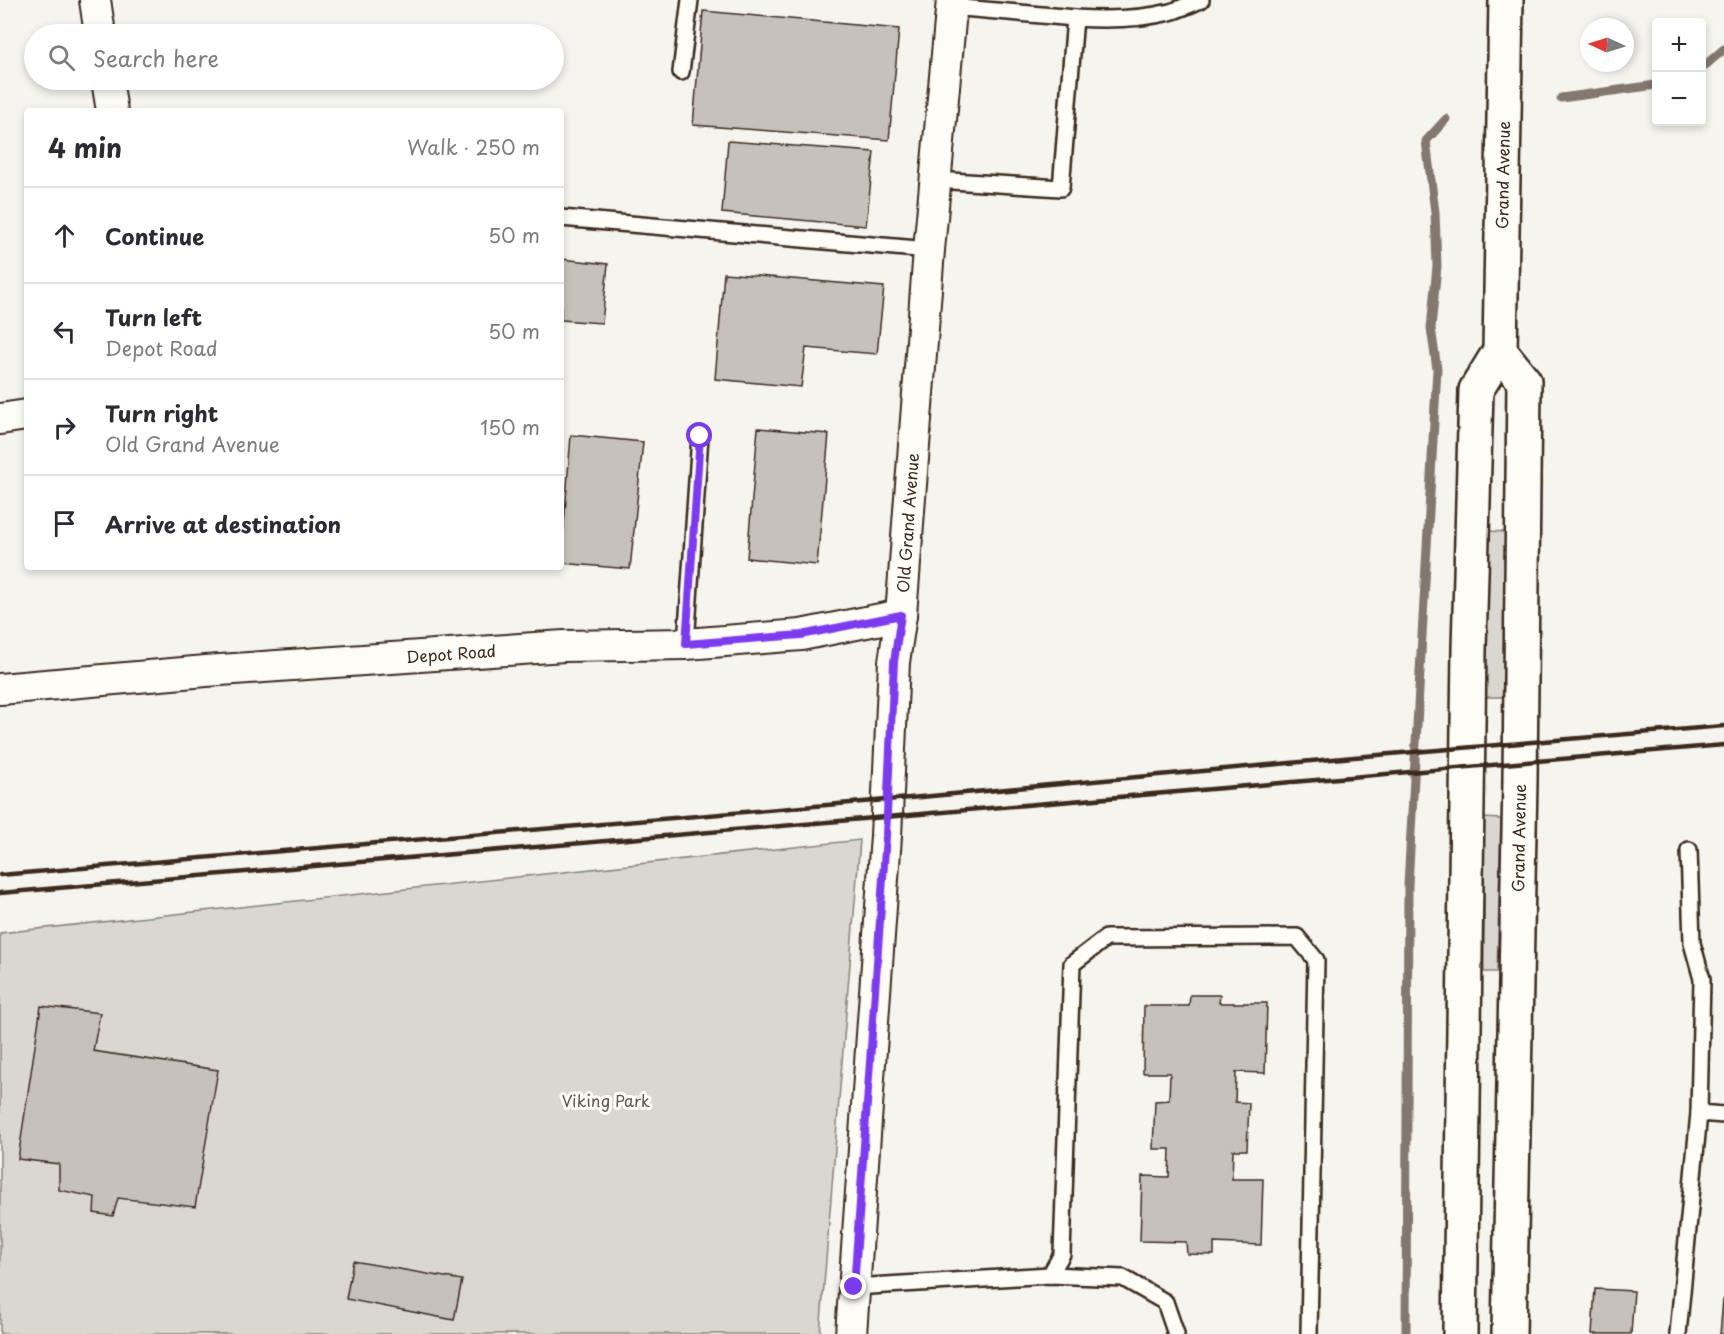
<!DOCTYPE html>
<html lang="en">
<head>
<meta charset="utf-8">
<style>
	body { margin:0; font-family:"Playpen Sans",sans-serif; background:#f7f7f7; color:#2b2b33 }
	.controls { position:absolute; right:18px; top:18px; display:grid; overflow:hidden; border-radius:6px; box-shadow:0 3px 9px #0003 }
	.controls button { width:54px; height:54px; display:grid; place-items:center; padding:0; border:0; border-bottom:2px solid #e1e1e2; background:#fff; color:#2b2b33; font:30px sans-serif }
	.compass { position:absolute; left:1580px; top:18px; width:54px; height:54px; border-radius:50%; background:#fff; box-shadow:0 3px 9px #0003; rotate:274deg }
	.stop { position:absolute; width:18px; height:18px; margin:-14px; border:4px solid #7c3aed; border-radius:50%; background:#fff }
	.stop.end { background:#7c3aed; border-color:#fff; box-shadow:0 2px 6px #0008 }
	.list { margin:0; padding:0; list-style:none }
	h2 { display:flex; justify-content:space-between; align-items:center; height:78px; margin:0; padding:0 24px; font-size:26px }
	h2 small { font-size:20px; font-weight:400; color:#7c7c81 }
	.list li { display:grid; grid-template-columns:39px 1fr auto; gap:18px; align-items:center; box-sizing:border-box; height:96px; padding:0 24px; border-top:2px solid #e1e1e2 }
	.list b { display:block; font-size:22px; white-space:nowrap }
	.list p { margin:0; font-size:20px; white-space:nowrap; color:#7c7c81 }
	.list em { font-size:20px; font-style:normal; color:#7c7c81 }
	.icon { flex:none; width:33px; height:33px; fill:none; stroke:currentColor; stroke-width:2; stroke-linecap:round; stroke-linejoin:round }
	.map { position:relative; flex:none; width:1724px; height:1334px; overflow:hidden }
	.search { position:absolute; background:#fff; box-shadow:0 3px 9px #0003; left:24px; top:24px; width:540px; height:66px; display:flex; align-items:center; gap:15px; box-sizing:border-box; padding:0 21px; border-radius:33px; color:#7c7c81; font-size:22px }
	.panel { position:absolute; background:#fff; box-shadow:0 3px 9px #0003; left:24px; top:108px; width:540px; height:462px; border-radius:6px }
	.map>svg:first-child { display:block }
</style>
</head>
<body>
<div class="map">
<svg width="1724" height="1334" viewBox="0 0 1724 1334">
	<rect width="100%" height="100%" fill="#f5f4ee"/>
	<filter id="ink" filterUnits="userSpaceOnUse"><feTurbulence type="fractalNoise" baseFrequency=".0167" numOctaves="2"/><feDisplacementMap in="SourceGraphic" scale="12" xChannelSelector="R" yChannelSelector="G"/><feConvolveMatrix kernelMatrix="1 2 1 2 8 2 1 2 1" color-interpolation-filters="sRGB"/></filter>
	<g filter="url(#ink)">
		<!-- green -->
		<g fill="#dad6d0" stroke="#8a8077" stroke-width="1.5">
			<path d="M1489 531 1505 532 1504 697H1485Z"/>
			<path d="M1484 818 1501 819 1497 972H1484Z"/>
			<path d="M860 840 820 1334H0V933Z"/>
		</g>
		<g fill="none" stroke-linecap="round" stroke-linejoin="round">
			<!-- stream -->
			<g stroke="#84786e" stroke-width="9">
				<path d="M1702 68 1724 49"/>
				<path d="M1561 98 1656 85"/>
				<path d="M1406 1334 1408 885 1437 369 1431 328 1437 266 1435 212 1426 141 1446 119"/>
			</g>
		</g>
		<!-- building -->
		<g fill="#c7c1bb" stroke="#3b2a1e" stroke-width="1.5">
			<path d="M703 11 899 29 889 140 693 125Z"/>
			<path d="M728 141 874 152 866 226 722 213Z"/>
			<path d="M561 259 608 264 602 323 561 320Z"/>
			<path d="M724 273 884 287 877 354 806 348 801 387 715 379Z"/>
			<path d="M758 428 829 434 817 565 747 558Z"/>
			<path d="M571 435 643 442 630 569 561 563Z"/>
			<path d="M1190 995H1220L1219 1003H1267L1265 1073 1236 1072 1235 1102 1249 1103 1247 1150H1233L1232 1179H1263L1261 1245 1214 1243V1255L1187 1254 1186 1242 1140 1241 1142 1176 1169 1177 1170 1149H1153L1155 1101 1169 1100 1170 1073H1143L1144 1006H1189Z"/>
			<path d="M41 1006 100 1013 93 1051 218 1070 195 1207 118 1198 113 1216 94 1213 95 1197 59 1190V1164L18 1159Z"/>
			<path d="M353 1261 462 1280 454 1320 346 1299Z"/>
			<path d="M1595 1289 1634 1291 1631 1334H1592Z"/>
			<path d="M1723 1300H1724V1334H1720Z"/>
		</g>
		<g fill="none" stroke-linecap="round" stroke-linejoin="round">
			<!-- lane casing -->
			<g stroke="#3b2a1e" stroke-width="20">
				<g id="lane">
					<path d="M951 7 1075 18"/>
					<path d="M681 72 690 0"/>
					<path d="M936 180 1061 188 1075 18C1107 20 1138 20 1170 12 1180 9 1191 4 1201 0"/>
					<path d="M561 218 929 250"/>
					<path d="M686 644 700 436"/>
					<path d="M1689 850 1692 943 1702 979 1699 1113 1724 1115"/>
					<path d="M1050 1275 1062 1254 1072 964 1106 938 1297 937 1316 960 1309 1334"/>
					<path d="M854 1287 1050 1275 1123 1278 1165 1302 1176 1334"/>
					<path d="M1678 1334 1699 1113"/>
				</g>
			</g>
			<!-- street casing -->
			<g stroke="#3b2a1e" stroke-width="34">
				<g id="street">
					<path d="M95 0 100 34"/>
					<path d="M107 80 112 111"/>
					<path d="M0 419 27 415"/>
					<path d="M0 689 206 671 564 646 686 644 801 635 901 615"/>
					<path d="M851 1334 886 836 894 662 901 615 929 250 952 0"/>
				</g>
			</g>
			<!-- primary casing -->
			<g stroke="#3b2a1e" stroke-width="38">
				<g id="primary">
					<path d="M1500 351 1524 381 1520 781 1509 1334"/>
					<path d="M1460 1334 1469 649 1476 390 1500 351 1506 0"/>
				</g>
			</g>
			<!-- lane -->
			<use href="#lane" stroke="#fdfcf7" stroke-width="15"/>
			<!-- street -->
			<use href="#street" stroke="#fdfcf7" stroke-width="30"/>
			<!-- primary -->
			<use href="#primary" stroke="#fdfcf7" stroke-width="33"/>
			<!-- rail -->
			<g stroke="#3b2a1e" stroke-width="4.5">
				<path d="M0 875 910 798 1354 757 1724 726"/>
				<path d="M0 893 1724 745"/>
			</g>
		</g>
	</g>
	<g fill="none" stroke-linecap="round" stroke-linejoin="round" filter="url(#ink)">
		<!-- route -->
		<path stroke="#7c3aed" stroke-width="8" d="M700 436 686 644 801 635 901 615 894 662 886 836 854 1287"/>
	</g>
	<g text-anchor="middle" stroke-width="6" stroke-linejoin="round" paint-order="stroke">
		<!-- street labels -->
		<g font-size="16" fill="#3b2a1e" stroke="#fdfcf7">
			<text transform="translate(1503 175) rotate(-89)" y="6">Grand Avenue</text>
			<text transform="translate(908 523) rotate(-86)" y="6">Old Grand Avenue</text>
			<text transform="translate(451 654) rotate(-4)" y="6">Depot Road</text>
			<text transform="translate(1519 838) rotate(-89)" y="6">Grand Avenue</text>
		</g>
		<!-- park labels -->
		<g font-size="16" fill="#63554a" stroke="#fdfcf7">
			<text x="606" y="1107">Viking Park</text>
		</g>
	</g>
</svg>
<div class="controls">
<button>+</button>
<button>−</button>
</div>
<svg class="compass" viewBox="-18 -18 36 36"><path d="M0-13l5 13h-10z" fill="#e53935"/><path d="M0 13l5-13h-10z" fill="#7c7c81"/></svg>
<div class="stop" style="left:700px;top:436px"></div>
<div class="stop end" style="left:854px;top:1287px"></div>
<div class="search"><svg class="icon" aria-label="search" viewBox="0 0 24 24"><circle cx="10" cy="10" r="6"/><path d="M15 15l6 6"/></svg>Search here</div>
<section class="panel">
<h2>4 min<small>Walk · 250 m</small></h2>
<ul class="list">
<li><svg class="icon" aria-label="ahead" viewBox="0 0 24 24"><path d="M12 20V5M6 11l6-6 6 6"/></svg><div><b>Continue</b></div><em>50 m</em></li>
<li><svg class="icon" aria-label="left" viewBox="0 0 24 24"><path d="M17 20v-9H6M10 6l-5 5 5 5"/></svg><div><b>Turn left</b><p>Depot Road</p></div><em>50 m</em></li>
<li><svg class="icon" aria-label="right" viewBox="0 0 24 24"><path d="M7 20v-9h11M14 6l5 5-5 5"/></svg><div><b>Turn right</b><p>Old Grand Avenue</p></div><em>150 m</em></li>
<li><svg class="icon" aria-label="arrive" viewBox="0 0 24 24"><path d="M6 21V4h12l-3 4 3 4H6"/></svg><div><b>Arrive at destination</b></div></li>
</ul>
</section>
</div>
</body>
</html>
